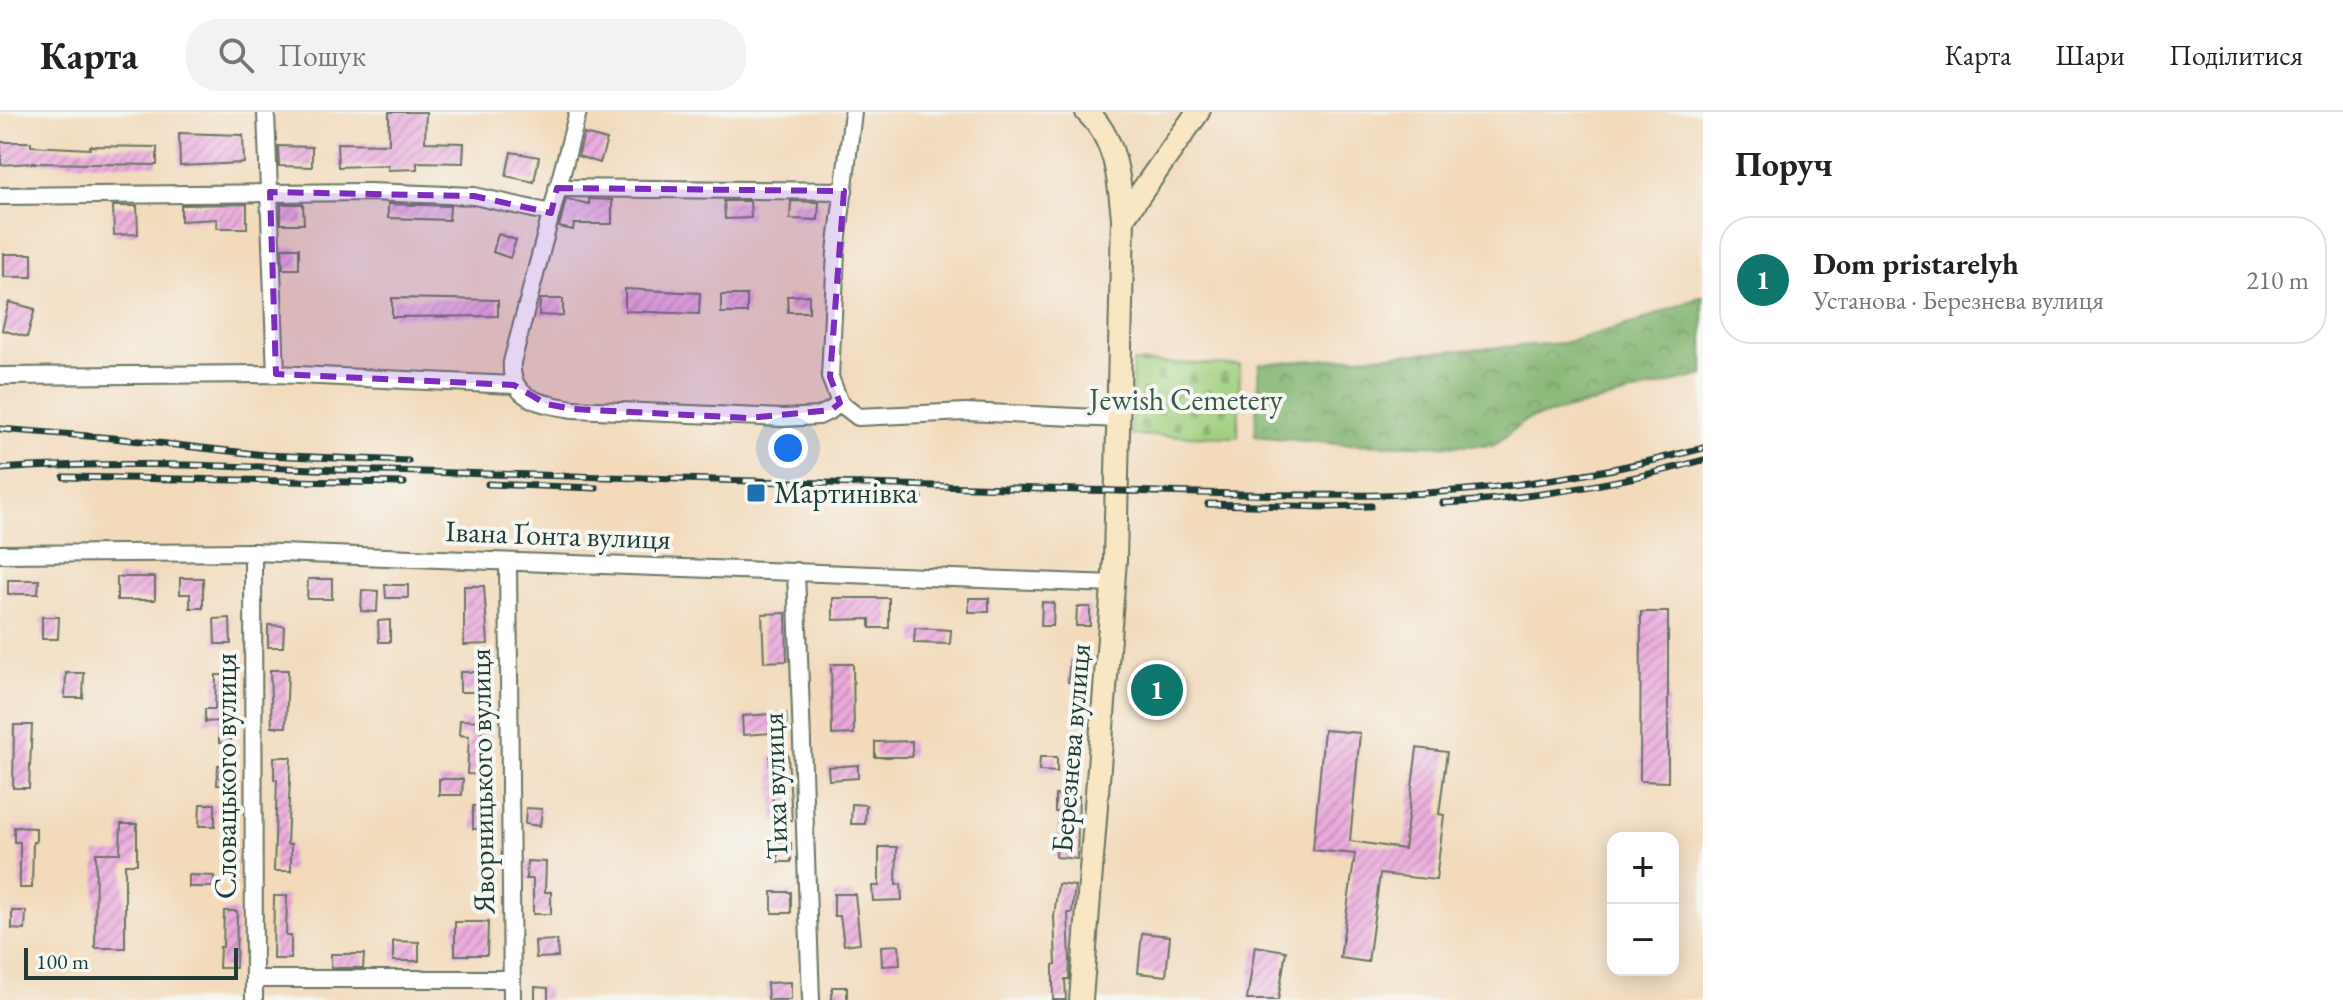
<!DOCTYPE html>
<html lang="uk">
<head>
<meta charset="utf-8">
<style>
	body { margin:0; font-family:"EB Garamond",serif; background:#f2f2f2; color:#222 }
	.controls { position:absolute; right:24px; bottom:24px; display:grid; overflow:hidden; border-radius:16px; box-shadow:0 4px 20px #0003 }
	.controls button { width:72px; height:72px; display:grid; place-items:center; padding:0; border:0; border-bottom:2px solid #e0e0e0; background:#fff; color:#222; font:40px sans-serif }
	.scale { position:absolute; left:24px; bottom:20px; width:214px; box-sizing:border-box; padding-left:8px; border:4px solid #1f3d34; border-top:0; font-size:22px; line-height:28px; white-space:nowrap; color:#1f3d34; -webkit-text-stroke:6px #f6f6f2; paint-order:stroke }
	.you { position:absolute; left:788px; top:336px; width:28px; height:28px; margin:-20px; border:6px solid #fff; border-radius:50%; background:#1a73e8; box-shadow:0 0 0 12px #1a73e833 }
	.badge { display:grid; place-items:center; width:52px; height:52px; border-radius:50%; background:#0f766e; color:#fff; font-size:26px; font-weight:700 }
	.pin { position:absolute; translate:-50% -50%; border:4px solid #fff; box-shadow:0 2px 8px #0006 }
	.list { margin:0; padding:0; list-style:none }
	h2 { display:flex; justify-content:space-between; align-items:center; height:104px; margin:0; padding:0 32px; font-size:34px }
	h2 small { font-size:26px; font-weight:400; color:#767676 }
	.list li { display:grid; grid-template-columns:52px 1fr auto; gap:24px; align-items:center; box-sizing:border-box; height:128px; margin:0 16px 16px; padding:0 16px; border:2px solid #e0e0e0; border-radius:32px }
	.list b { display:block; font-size:30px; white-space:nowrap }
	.list p { margin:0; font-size:26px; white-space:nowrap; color:#767676 }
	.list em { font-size:26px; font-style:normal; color:#767676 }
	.icon { flex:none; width:44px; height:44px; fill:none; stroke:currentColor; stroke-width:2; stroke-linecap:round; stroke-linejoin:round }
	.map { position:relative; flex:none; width:1703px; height:888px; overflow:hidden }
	header { display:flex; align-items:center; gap:48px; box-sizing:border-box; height:112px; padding:0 40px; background:#fff; border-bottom:2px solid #e0e0e0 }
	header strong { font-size:38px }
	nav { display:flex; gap:44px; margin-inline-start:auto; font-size:28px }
	.search { width:560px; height:72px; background:#f2f2f2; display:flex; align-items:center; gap:20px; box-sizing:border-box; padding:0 28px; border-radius:32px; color:#767676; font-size:30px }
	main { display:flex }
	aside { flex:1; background:#fff }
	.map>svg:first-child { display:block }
</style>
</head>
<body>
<header>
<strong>Карта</strong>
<div class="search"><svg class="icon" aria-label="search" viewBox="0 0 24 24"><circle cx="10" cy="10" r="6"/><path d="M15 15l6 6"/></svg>Пошук</div>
<nav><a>Карта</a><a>Шари</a><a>Поділитися</a></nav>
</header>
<main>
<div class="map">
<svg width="1703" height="888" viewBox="0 0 1703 888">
	<defs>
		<pattern id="forest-crowns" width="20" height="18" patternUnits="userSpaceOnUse" patternTransform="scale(2)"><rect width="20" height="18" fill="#80b26c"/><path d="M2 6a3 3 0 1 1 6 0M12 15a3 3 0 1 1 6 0" fill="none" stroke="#68925a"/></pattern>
		<pattern id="cemetery-stones" width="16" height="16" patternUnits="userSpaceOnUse" patternTransform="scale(2)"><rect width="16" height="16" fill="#a0cf7d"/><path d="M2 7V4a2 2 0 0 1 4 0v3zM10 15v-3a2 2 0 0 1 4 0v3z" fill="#82a967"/></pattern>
		<pattern id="building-hatch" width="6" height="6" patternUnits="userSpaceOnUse" patternTransform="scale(2)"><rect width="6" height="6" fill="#eba9dc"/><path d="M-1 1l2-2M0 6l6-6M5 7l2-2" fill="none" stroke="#be8bb3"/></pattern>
	</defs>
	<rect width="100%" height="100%" fill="#f6f6f2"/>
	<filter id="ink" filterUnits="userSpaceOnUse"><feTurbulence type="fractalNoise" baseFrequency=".0125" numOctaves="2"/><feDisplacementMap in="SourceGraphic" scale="16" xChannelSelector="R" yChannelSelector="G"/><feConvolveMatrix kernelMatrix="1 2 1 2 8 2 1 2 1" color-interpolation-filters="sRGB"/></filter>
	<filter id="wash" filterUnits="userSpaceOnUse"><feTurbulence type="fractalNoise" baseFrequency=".006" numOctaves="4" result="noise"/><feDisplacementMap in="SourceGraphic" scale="32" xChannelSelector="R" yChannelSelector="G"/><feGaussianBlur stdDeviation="1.8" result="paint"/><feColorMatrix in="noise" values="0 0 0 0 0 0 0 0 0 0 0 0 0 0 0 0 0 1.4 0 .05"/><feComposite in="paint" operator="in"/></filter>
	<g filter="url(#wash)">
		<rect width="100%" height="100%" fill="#f2dabb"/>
		<!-- forest -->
		<path fill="url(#forest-crowns)" stroke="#507850" stroke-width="2" d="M1703 184V263L1526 308 1493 334 1337 332 1255 324 1259 252 1564 231 1637 210Z"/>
		<!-- cemetery -->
		<path fill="url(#cemetery-stones)" stroke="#608658" stroke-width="2" d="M1133 250 1240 253 1238 325 1131 323Z"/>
		<g id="blocks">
			<!-- building -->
			<g fill="url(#building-hatch)">
				<path d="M389 0H426L425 30 464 31 463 51 417 50V57L388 58V53L338 55 337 31 389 32Z"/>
				<path d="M179 21 243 23 244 51 180 54Z"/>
				<path d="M584 22 607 28 600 51 578 44Z"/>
				<path d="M1 30H31V34L90 37V34L157 35V53L31 51 1 53Z"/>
				<path d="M278 34 312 35V55L279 54Z"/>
				<path d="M511 40 539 45 534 70 506 64Z"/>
				<path d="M566 87 589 92V87L612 88V112H574L573 118 559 115Z"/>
				<path d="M724 89H750L751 106 725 107Z"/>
				<path d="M791 89 819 90 818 108 790 107Z"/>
				<path d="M247 92V116H217V107L181 109V93Z"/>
				<path d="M281 92H303L304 112H281Z"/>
				<path d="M388 92 450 94 449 108 388 106Z"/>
				<path d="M113 94H137L138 122 114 123Z"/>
				<path d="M498 122 516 128 510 146 493 140Z"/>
				<path d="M282 136H299V157H283Z"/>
				<rect x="4" y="142" width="28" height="23"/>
				<path d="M625 177 700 181 699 202 625 199Z"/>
				<rect x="721" y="183" width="26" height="18"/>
				<path d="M809 183V200H788L787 184Z"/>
				<path d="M392 186 498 188V204L392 205Z"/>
				<path d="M540 187H563V204L539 203Z"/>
				<path d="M9 190 35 197 27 225 2 218Z"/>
				<rect x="117" y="465" width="38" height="23"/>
				<path d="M180 466H203V496H190V482H180Z"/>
				<path d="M308 467H332V487H307Z"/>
				<path d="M8 468H39L38 482H8Z"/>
				<path d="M385 473H408V486H386Z"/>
				<path d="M464 474H484L488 532 464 533Z"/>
				<path d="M362 478 378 479 377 500 361 499Z"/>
				<path d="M833 486H889V516H870V507L833 508Z"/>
				<rect x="969" y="486" width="20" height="14"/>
				<path d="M1042 490 1054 491 1053 514H1041Z"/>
				<path d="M1077 495H1090V514H1076Z"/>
				<path d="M1641 500H1668V670L1640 669Z"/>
				<path d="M786 501 787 549 764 550 762 502Z"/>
				<path d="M42 505H59L58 527H42Z"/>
				<path d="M230 506 231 532H215L214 507Z"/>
				<path d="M390 508V530H379L378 509Z"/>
				<path d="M268 513 284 514 283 535H268Z"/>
				<path d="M915 516 951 518 950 532 914 531Z"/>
				<path d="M1070 547 1086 548 1084 571 1068 570Z"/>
				<path d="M831 552H853L854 622 832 623Z"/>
				<path d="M270 558H288L286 615H272Z"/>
				<rect x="460" y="560" width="29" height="20"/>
				<path d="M66 561H84L83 586H65Z"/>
				<path d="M216 563H232L231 631H219V609L205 610V597H215Z"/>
				<path d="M786 601 787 620 743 623 742 604Z"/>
				<path d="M460 608 482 609 481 643 490 644 489 663 467 662 469 624 459 623Z"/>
				<path d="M14 613H32L29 676H13Z"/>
				<path d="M1324 618 1360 621 1350 729 1404 737 1417 636 1447 640 1439 702 1444 703 1436 768 1380 762 1368 850 1340 846 1355 742 1313 738Z"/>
				<path d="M912 629V645H875V630Z"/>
				<path d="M788 643 792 708 774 709 770 645Z"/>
				<path d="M274 645H291L287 732H291V759H274L277 668H274Z"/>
				<path d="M1040 645H1057V660L1039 659Z"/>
				<path d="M218 653H232V673H217Z"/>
				<path d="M858 653V666L829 668 828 655Z"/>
				<path d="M439 667H463L462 683H439Z"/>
				<path d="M1055 683 1079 684 1077 747 1056 745 1059 700H1055Z"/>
				<path d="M200 692H215V714H199Z"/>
				<path d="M852 692 866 693 865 712H851Z"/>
				<rect x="473" y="694" width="17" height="23"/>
				<path d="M526 696 542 697 540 714 525 712Z"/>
				<path d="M121 712H137V752H125V836H95L96 741H120Z"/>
				<path d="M14 715 36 716V730H33L32 776H20V730H14Z"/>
				<rect x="778" y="731" width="13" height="19"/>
				<path d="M879 735H897L896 773 901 772 902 788 873 789 872 774H879Z"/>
				<rect x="224" y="744" width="12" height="19"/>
				<path d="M527 749 546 750 545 780H551V802H533V767H526Z"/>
				<path d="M189 763 214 764 213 775H189Z"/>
				<path d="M1058 772 1075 774 1072 801H1068L1070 848 1069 867H1065L1066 888H1053V853L1056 852 1054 805Z"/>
				<rect x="772" y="780" width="19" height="21"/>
				<path d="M834 782H855L860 831 844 833 840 804H834Z"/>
				<path d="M274 784H287L286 824H291V847H273Z"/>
				<path d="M12 799H26L25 818 12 817Z"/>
				<path d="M224 799H237L236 856H219L220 835H223Z"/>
				<path d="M455 810H488L487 843H455Z"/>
				<path d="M1142 821 1170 824 1166 864 1138 861Z"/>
				<path d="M557 828 558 845 536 846 535 829Z"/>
				<path d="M393 829 419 830V849H393Z"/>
				<path d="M899 833 900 853 882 854 881 834Z"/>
				<path d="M1255 834 1286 839 1278 888H1247Z"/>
				<path d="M331 842H364L363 856H331Z"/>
				<path d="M791 870V888H768L767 871Z"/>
				<path d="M535 875 548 876V888H535Z"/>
				<rect x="832" y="875" width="15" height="13"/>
			</g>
		</g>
	</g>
	<g filter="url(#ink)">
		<use href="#blocks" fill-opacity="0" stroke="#697463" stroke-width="2"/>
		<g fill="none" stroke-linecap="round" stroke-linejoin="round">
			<!-- street casing -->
			<g stroke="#697463" stroke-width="20">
				<g id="street">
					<path d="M266 0 276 262"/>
					<path d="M578 0 512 250C509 288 542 292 573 297L783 306 819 304 831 298 840 291"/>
					<path d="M853 0 836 140 830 265 840 291 858 305 966 300 1119 307"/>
					<path d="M557 76 844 79"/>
					<path d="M0 84 369 80 474 84 551 101"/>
					<path d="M0 264 276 262 514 273"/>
					<path d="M253 440 254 888"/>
					<path d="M0 442 253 440 1114 472"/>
					<path d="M508 450 512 888"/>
					<path d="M796 459 811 888"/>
					<path d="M254 867H512"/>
				</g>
			</g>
			<!-- secondary casing -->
			<g stroke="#697463" stroke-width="26">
				<g id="secondary">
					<path d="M1087 0C1117 28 1119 68 1123 106"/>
					<path d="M1081 888 1115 448 1123 106 1198 0"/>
				</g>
			</g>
			<!-- street -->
			<use href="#street" stroke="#fff" stroke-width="16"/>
			<!-- secondary -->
			<use href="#secondary" stroke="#f9e7c3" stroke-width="22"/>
			<!-- rail casing -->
			<g stroke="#1f3d34" stroke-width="7">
				<g id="rail">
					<path d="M0 317 113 326 265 343 408 349"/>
					<path d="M0 357C129 347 257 356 386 359 618 365 849 372 1081 378 1180 380 1281 385 1381 383 1489 380 1599 364 1703 336"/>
					<path d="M64 365 404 371"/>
					<path d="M488 372 596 376"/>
					<path d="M788 382 920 385"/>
					<path d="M1443 391C1531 387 1618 372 1703 348"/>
					<path d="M1208 392 1326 395 1371 394"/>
				</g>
			</g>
			<!-- rail -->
			<use href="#rail" stroke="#f6f6f2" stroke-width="4" stroke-dasharray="12" stroke-linecap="butt"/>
		</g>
	</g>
	<!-- marked area -->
	<path fill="#7b2cbf" fill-opacity="0.2" stroke="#7b2cbf" stroke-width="6" stroke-dasharray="16 10" stroke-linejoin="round" d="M557 76 844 79 830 265 840 291 831 298 748 306 573 297 546 292 514 273 276 262 270 80 474 84 551 101Z"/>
	<!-- markers -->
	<rect fill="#1f6fb2" stroke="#f6f6f2" stroke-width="3" x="746" y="371" width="20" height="20" rx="4"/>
	<g text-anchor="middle" stroke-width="8" stroke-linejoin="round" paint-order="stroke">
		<!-- park labels -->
		<g font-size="30" fill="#395a43" stroke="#f6f6f2">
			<text x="1186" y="298">Jewish Cemetery</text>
		</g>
		<!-- poi labels -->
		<g font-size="30" fill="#1f3d34" stroke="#f6f6f2" text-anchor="start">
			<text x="774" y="391">Мартинівка</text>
		</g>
		<!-- street labels -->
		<g font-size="30" fill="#1f3d34" stroke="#f6f6f2">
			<text transform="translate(558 423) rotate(2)" y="10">Івана Ґонта вулиця</text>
			<text transform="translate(1071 636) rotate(-85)" y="10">Березнева вулиця</text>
			<text transform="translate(226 664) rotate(-90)" y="10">Словацького вулиця</text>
			<text transform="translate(482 669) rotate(-91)" y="10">Яворницького вулиця</text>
			<text transform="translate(775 674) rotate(-92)" y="10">Тиха вулиця</text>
		</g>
	</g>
</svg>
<div class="controls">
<button>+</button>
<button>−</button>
</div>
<div class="scale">100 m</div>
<div class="you"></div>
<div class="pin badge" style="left:1157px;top:578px">1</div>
</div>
<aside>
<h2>Поруч<small></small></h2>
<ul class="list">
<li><span class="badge">1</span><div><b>Dom pristarelyh</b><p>Установа · Березнева вулиця</p></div><em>210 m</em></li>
</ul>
</aside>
</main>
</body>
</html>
